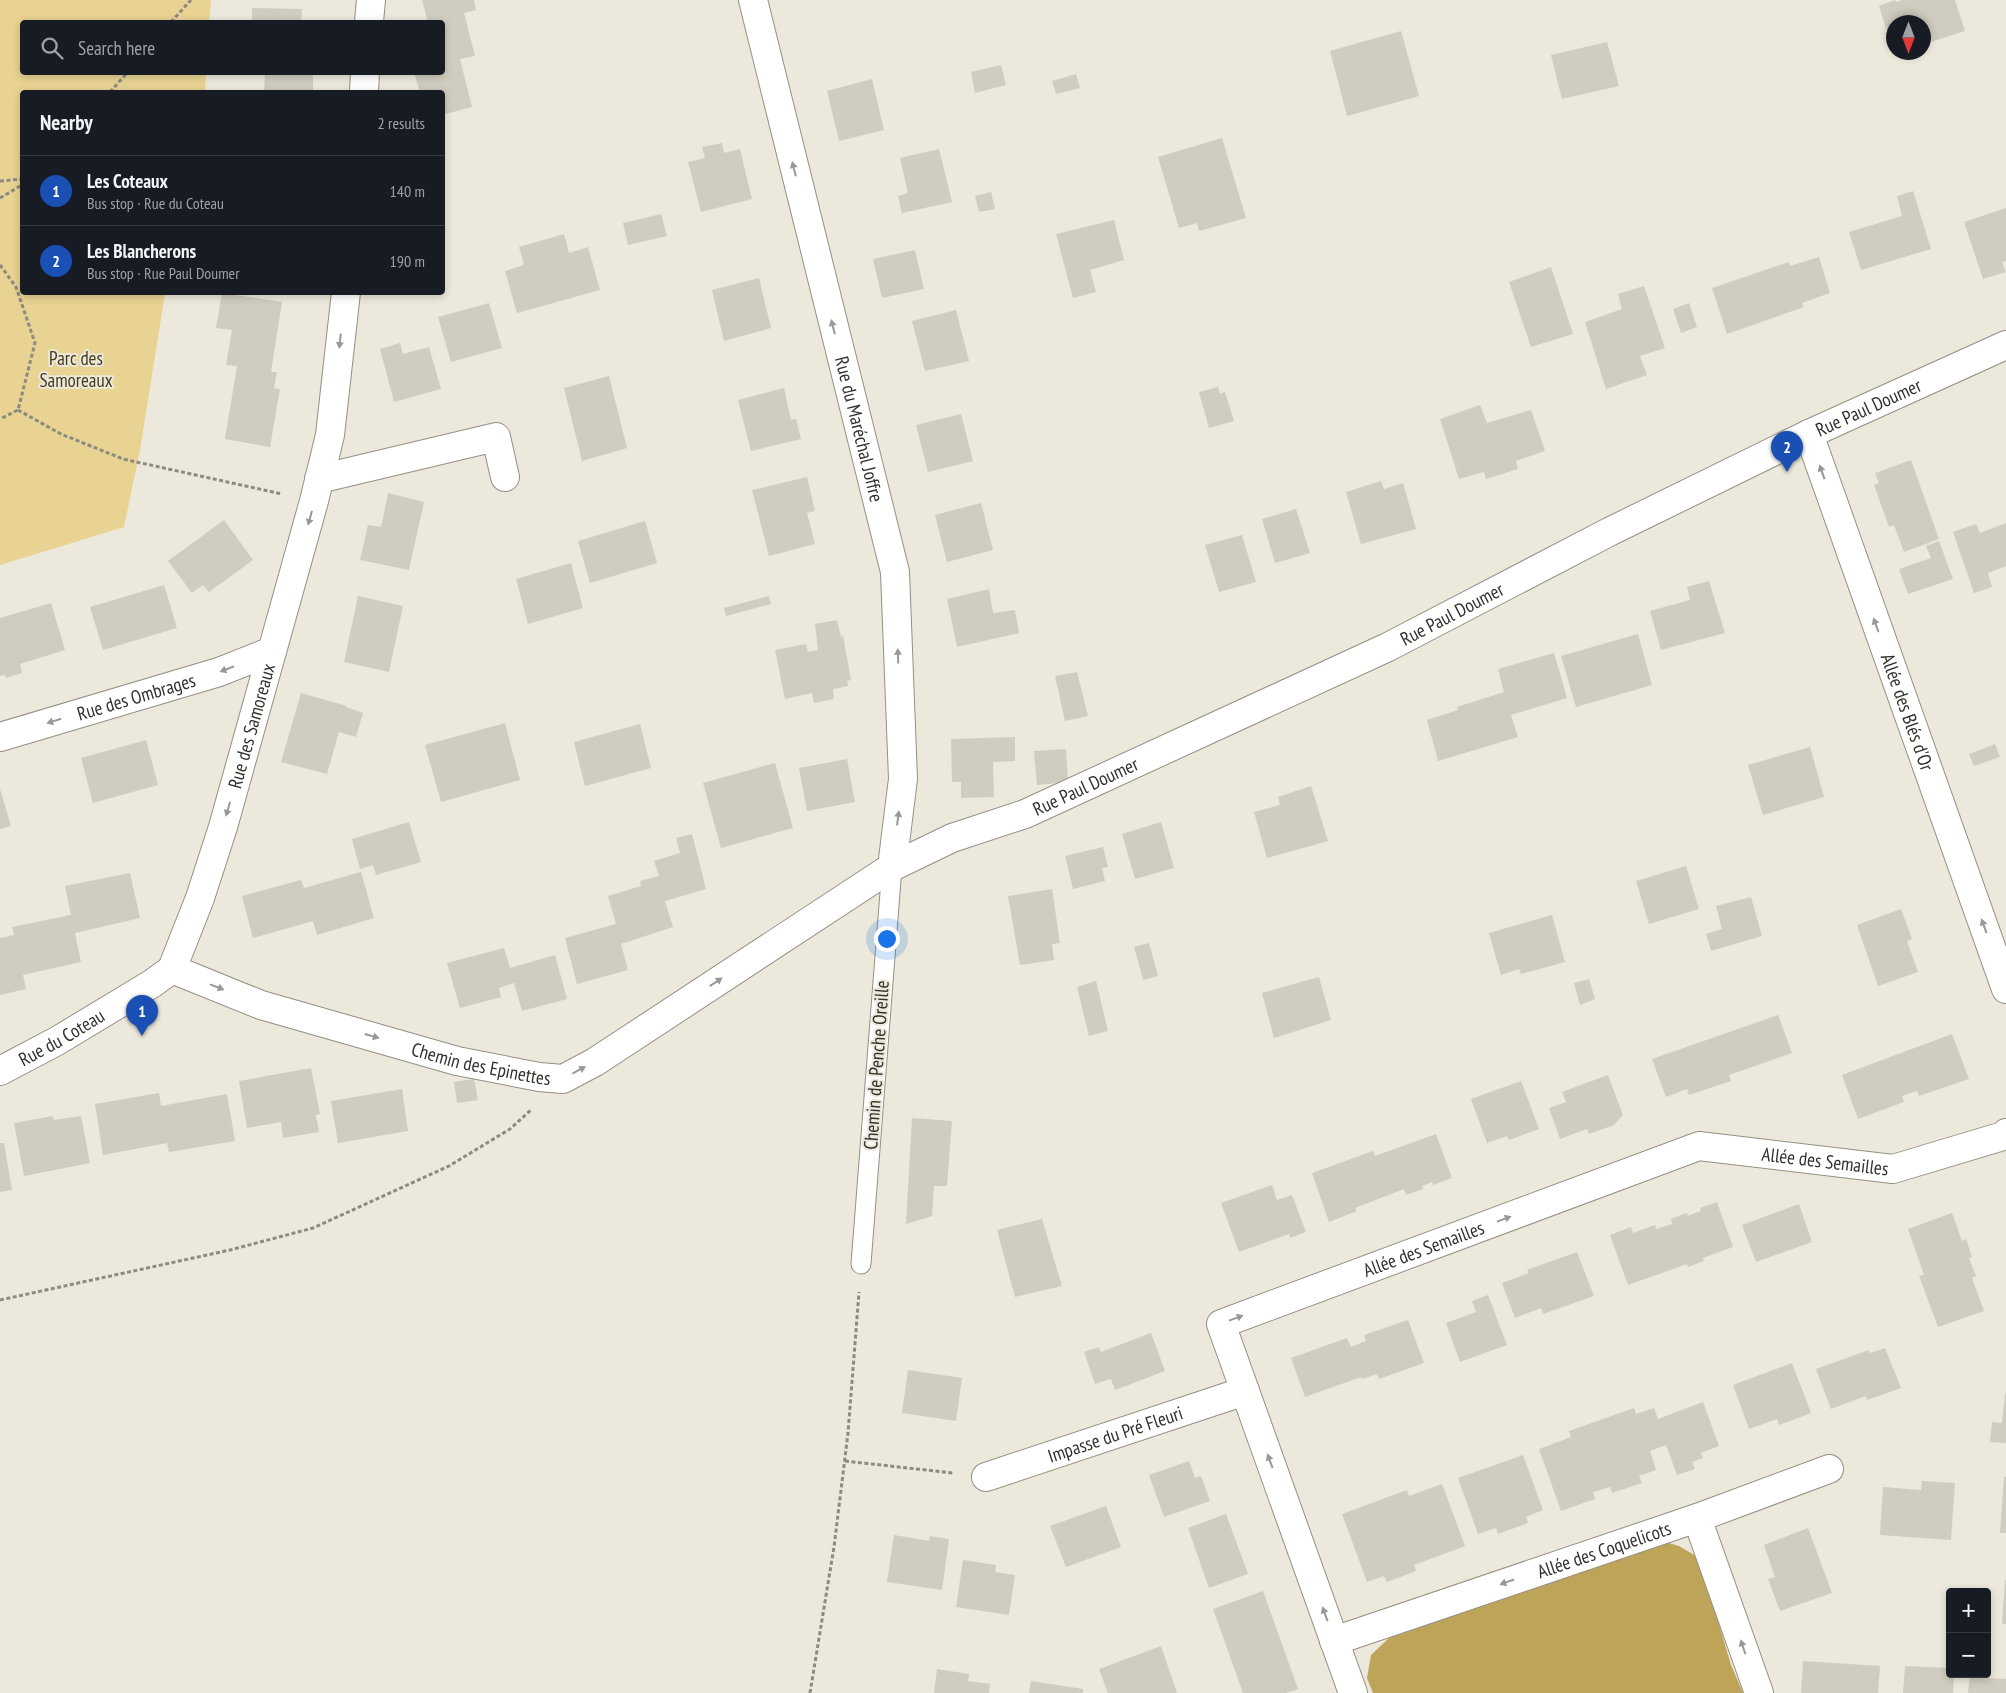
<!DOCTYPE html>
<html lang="en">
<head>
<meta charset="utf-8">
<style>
	body { margin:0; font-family:"PT Sans Narrow",sans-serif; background:#242831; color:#f1f3f6 }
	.controls { position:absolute; right:15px; bottom:15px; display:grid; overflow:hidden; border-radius:5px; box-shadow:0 2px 8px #0003 }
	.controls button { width:45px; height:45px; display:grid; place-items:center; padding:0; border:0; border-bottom:1px solid #363941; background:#171b24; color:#f1f3f6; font:25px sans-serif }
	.compass { position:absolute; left:1886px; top:15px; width:45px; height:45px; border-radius:50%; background:#171b24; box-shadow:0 2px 8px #0003; rotate:180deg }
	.you { position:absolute; left:886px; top:938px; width:18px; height:18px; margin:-12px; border:4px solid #fff; border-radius:50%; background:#1a73e8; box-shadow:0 0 0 8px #1a73e833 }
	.badge { display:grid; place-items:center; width:32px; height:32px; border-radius:50%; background:#8c9099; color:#fff; font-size:16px; font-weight:700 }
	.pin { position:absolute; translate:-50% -41px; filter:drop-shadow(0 1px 2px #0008) }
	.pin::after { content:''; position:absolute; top:26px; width:18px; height:15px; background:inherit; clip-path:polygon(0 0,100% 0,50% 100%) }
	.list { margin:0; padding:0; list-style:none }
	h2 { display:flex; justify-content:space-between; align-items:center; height:65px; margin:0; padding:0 20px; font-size:21px }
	h2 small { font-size:16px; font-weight:400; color:#9ea1a6 }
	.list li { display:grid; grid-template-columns:32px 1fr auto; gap:15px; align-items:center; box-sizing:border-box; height:70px; padding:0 20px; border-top:1px solid #363941 }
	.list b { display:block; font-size:19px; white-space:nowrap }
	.list p { margin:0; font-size:16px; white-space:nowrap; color:#9ea1a6 }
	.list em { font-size:16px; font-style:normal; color:#9ea1a6 }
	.icon { flex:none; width:28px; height:28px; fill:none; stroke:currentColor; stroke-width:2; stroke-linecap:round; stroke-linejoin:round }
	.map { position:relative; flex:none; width:2006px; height:1693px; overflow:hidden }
	.search { position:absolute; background:#171b24; box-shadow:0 2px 8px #0003; left:20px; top:20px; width:425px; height:55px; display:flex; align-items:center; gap:12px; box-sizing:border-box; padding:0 18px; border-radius:5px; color:#9ea1a6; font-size:19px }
	.panel { position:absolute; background:#171b24; box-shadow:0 2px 8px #0003; left:20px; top:90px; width:425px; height:205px; border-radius:5px }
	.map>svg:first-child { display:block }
</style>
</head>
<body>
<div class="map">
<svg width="2006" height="1693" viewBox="0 0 2006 1693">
	<rect width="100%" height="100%" fill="#ece8db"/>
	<!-- green -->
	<path fill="#e8d392" d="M0 0H211L209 22H22V72L206 73 205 92H22V292L165 293 140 450 124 527 0 565Z"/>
	<!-- water -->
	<path fill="#bda458" d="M1662 1541 1679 1546 1696 1556 1705 1577 1731 1665 1743 1693H1373L1367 1678 1371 1655 1389 1638 1647 1549Z"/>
	<!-- building -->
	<g fill="#d0ccbf">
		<path d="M422 0H474L476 10 464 13 475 56 460 59 472 107 442 115V92H420L414 72H442V22H428Z"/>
		<path d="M1895 0 1896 2 1903 0H1955L1965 31 1924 44V22H1894L1893 50 1879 6Z"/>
		<path d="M252 8 302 9 301 22H252Z"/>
		<path d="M1401 31 1419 96 1347 116 1330 51Z"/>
		<path d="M1607 42 1619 86 1562 99 1551 55Z"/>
		<path d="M1001 65 1006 85 975 93 971 72Z"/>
		<path d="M265 72H313V92H264Z"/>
		<path d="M1076 74 1080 88 1056 94 1052 81Z"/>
		<path d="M872 79 884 130 839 141 827 91Z"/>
		<path d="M1222 138 1246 218 1199 231 1197 223 1179 228 1158 157Z"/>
		<path d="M722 143 724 153 740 149 752 199 701 212 688 162 705 158 702 147Z"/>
		<path d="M939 149 952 202 902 213 898 196 908 193 900 158Z"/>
		<path d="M1913 191 1931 249 1861 270 1849 232 1902 216 1897 196Z"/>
		<path d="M991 192 995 209 979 212 975 196Z"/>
		<path d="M2006 208V261L2002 262 2006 272 1983 279 1964 222Z"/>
		<path d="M661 214 667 236 628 245 623 223Z"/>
		<path d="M1114 220 1124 260 1090 270 1096 292 1073 298 1056 234Z"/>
		<path d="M564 234 569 253 588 247 600 290 517 313 505 271 524 265 519 247Z"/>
		<path d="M915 250 924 289 882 298 873 259Z"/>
		<path d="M1819 257 1830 293 1802 303 1804 307 1727 334 1712 288 1789 262 1790 266Z"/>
		<path d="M1551 267 1573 334 1531 347 1509 282Z"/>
		<path d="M759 278 771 328 724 341 712 290Z"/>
		<path d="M1644 286 1665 348 1640 356 1647 375 1606 389 1585 322 1622 309 1618 294Z"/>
		<path d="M222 293 282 302 271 372H277L274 388 280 389 270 447 225 439 237 366 226 365 232 330 216 328Z"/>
		<path d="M489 303 502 348 451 362 438 317Z"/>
		<path d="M1689 303 1697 327 1681 333 1673 309Z"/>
		<path d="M956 310 969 361 925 371 912 321Z"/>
		<path d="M400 343 403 354 429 347 441 389 394 402 380 349Z"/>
		<path d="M609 376 627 448 582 461 564 388Z"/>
		<path d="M1218 387 1220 394 1225 392 1234 421 1209 428 1199 392Z"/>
		<path d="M784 388 791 420 796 419 801 439 751 451 738 400Z"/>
		<path d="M1480 405 1487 423 1531 410 1545 451 1516 461 1518 469 1486 479 1484 472 1459 479 1440 419Z"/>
		<path d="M961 414 973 461 928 472 916 425Z"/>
		<path d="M1911 460 1939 539 1904 552 1894 525 1889 527 1874 485 1879 483 1875 473Z"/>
		<path d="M807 477 815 511 807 513 815 544 769 556 752 490Z"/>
		<path d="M1381 481 1384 489 1403 483 1416 529 1361 544 1346 492Z"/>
		<path d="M388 493 424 502 409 570 360 560 368 525 381 527Z"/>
		<path d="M981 503 993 550 947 562 935 515Z"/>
		<path d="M1296 509 1310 553 1275 563 1262 519Z"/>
		<path d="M224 520 253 560 209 592 203 585 192 593 168 561Z"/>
		<path d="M645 521 657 563 590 583 578 541Z"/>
		<path d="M2006 523V566L1988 573 1992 587 1974 593 1953 532 1976 524 1980 533Z"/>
		<path d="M1242 535 1256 582 1219 592 1205 545Z"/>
		<path d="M1939 541 1953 579 1908 594 1899 569 1931 558 1926 546Z"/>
		<path d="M571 563 583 608 528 624 516 579Z"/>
		<path d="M1709 581 1725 633 1661 650 1650 611 1690 600 1687 587Z"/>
		<path d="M164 585 177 628 103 650 90 607Z"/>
		<path d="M989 589 993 613 1015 610 1019 633 957 647 947 599Z"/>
		<path d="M358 596 403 606 389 672 344 662Z"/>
		<path d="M769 596 771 604 726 616 724 608Z"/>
		<path d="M51 603 65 650 20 664 22 673 6 678 5 675 0 676V618Z"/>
		<path d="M837 620 841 637 843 636 851 680 847 681 848 686 833 689 834 699 814 703 812 693 785 699 775 650 806 644 808 652 818 650 815 624Z"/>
		<path d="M1638 634 1652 685 1576 707 1561 656Z"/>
		<path d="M1554 653 1567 698 1511 715 1518 737 1438 761 1427 720 1458 710 1457 707 1504 692 1498 669Z"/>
		<path d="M1077 672 1088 716 1065 721 1055 676Z"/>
		<path d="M301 693 347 706 346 707 363 713 356 737 339 732 327 774 281 762Z"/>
		<path d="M505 723 520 780 441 802 425 745Z"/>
		<path d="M640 724 651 768 585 786 574 742Z"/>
		<path d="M1015 737V761L993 762 994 797 961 798V782H952L951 739Z"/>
		<path d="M146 740 158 785 93 803 81 758Z"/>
		<path d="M1995 744 2000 757 1974 766 1969 754Z"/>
		<path d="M1810 747 1824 797 1763 815 1748 765Z"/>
		<path d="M1066 749 1068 782 1037 785 1034 751Z"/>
		<path d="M847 759 855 802 807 811 799 768Z"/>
		<path d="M775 763 793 828 721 848 703 783Z"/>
		<path d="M1311 786 1328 841 1267 858 1254 812 1280 805 1278 797Z"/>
		<path d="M0 789 11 826 0 829Z"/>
		<path d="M409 822 421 862 376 875 373 865 360 869 352 839Z"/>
		<path d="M1161 822 1174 868 1135 879 1122 834Z"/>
		<path d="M692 834 706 889 665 901 673 927 621 944 628 970 577 984 565 938 616 924 608 896 641 886 640 881 659 876 654 861 680 853 676 838Z"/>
		<path d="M1103 847 1108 867 1102 868 1105 881 1073 889 1065 856Z"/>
		<path d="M1686 866 1699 909 1649 924 1636 881Z"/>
		<path d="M361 872 374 918 317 935 313 921 253 938 242 896 301 880 304 888Z"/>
		<path d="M130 873 140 918 75 933 81 962 23 975 26 989 0 995V938L14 935 12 927 71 915 65 886Z"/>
		<path d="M1052 889 1060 943 1052 944 1054 960 1020 965 1008 896Z"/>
		<path d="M1751 897 1762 936 1711 951 1706 934 1722 929 1716 906Z"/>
		<path d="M1901 909 1912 939 1907 941 1918 972 1878 986 1857 925Z"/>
		<path d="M1552 915 1565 962 1521 974 1519 969 1501 975 1489 933Z"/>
		<path d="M1149 943 1158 976 1143 980 1134 947Z"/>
		<path d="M504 948 510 968 555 955 567 999 522 1011 514 983 499 988 501 997 460 1008 447 963Z"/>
		<path d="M1319 977 1331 1020 1274 1038 1262 993Z"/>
		<path d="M1589 979 1595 999 1580 1005 1574 983Z"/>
		<path d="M1096 981 1108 1031 1089 1036 1077 987Z"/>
		<path d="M1778 1015 1792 1053 1729 1075 1731 1081 1689 1095 1687 1089 1666 1097 1652 1059Z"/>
		<path d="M1952 1034 1969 1079 1919 1096 1917 1091 1902 1096 1904 1102 1858 1119 1842 1075Z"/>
		<path d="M311 1068 320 1114 316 1115 319 1132 283 1138 281 1122 247 1128 239 1081Z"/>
		<path d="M1608 1075 1623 1115 1614 1125 1589 1134 1587 1129 1560 1139 1549 1108 1566 1102 1562 1092Z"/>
		<path d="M474 1079 478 1100 457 1103 454 1082Z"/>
		<path d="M1521 1081 1539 1129 1509 1140 1507 1136 1487 1143 1471 1099Z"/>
		<path d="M402 1089 408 1131 338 1143 331 1101Z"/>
		<path d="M159 1093 161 1106 227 1094 235 1141 169 1152 167 1143 103 1155 95 1104Z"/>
		<path d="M53 1116 54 1120 81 1116 90 1163 24 1176 14 1123Z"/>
		<path d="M912 1118 952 1121 947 1186H934L932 1216 906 1224Z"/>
		<path d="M1436 1134 1452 1178 1433 1185 1432 1182 1422 1186 1423 1189 1406 1195 1404 1189 1355 1208 1357 1211 1329 1222 1312 1173 1373 1151 1375 1156Z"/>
		<path d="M0 1143H4L12 1190 0 1192Z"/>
		<path d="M1272 1185 1277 1200 1292 1195 1306 1232 1290 1238 1289 1234 1239 1252 1221 1203Z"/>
		<path d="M1717 1202 1733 1247 1703 1258 1704 1261 1688 1267 1687 1264 1628 1285 1610 1235 1631 1227 1633 1233 1655 1225 1656 1229 1672 1224 1671 1219 1687 1213 1688 1216 1695 1213 1701 1211 1700 1208Z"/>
		<path d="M1799 1204 1812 1242 1756 1262 1742 1225Z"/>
		<path d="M1952 1213 1962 1241 1966 1239 1972 1257 1969 1258 1976 1276 1972 1278 1984 1311 1938 1327 1919 1276 1924 1275 1908 1229Z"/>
		<path d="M1042 1219 1062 1286 1015 1297 997 1230Z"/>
		<path d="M1577 1252 1594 1296 1543 1314 1541 1308 1515 1318 1502 1283 1529 1273 1527 1270Z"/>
		<path d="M1488 1295 1507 1345 1460 1362 1446 1323 1476 1312 1472 1301Z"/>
		<path d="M1408 1320 1424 1363 1379 1379 1377 1374 1362 1379 1361 1377 1305 1397 1291 1358 1347 1338 1351 1347 1366 1341 1364 1335Z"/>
		<path d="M1151 1333 1165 1371 1115 1390 1111 1379 1095 1384 1084 1352 1099 1347 1101 1352Z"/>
		<path d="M1885 1348 1901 1388 1867 1400 1866 1396 1831 1409 1816 1369 1869 1350 1870 1353Z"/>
		<path d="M1792 1363 1811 1413 1779 1425 1777 1419 1749 1429 1733 1385Z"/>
		<path d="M908 1370 962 1378 956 1421 902 1413Z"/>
		<path d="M2005 1394H2006V1443L1990 1442 1992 1422 2002 1423Z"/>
		<path d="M1703 1402 1719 1446 1701 1453 1703 1458 1692 1462 1695 1469 1677 1475 1666 1445 1650 1451 1656 1470 1639 1476 1642 1483 1612 1493 1610 1487 1593 1492 1595 1499 1561 1511 1539 1449 1571 1437 1569 1431 1634 1408 1636 1414 1654 1408 1658 1419Z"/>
		<path d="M1523 1455 1543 1510 1526 1517 1528 1523 1498 1534 1496 1528 1478 1534 1458 1478Z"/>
		<path d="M1189 1461 1195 1478 1201 1476 1210 1501 1164 1517 1149 1475Z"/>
		<path d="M2004 1477H2006V1533H2000Z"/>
		<path d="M1922 1481 1955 1483 1951 1540 1880 1535 1883 1487 1921 1490Z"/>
		<path d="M1442 1484 1465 1546 1414 1565 1416 1571 1387 1582 1384 1576 1367 1582 1342 1514 1407 1490 1409 1496Z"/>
		<path d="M1106 1506 1121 1547 1066 1567 1050 1526Z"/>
		<path d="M1226 1514 1248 1574 1209 1588 1188 1528Z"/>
		<path d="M1808 1528 1832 1593 1780 1611 1768 1579 1775 1577 1764 1545Z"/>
		<path d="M894 1535 929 1541 930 1536 949 1539 942 1590 887 1582Z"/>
		<path d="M963 1560 996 1565 995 1572 1015 1575 1009 1615 956 1607Z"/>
		<path d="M2005 1580H2006V1624H2002Z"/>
		<path d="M1263 1591 1298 1689 1286 1693H1243L1213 1609Z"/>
		<path d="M1161 1646 1177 1693H1108L1099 1669Z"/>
		<path d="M1803 1661 1880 1666 1878 1693H1801Z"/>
		<path d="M1905 1666 1950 1668V1674H1954L1953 1693H1903Z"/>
		<path d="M937 1669 969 1674 968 1681 990 1684 989 1693H934Z"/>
		<path d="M1970 1674H1987V1678L2006 1679V1693H1968Z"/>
		<path d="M1031 1681 1083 1689V1693H1029Z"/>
	</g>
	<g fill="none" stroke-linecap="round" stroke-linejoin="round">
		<!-- lane casing -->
		<g stroke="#939084" stroke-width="21">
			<path id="lane" d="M861 1264 892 867"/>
		</g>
		<!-- street casing -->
		<g stroke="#939084" stroke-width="30">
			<g id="street">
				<path id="s1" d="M753 0 895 572 903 779 892 867"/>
				<path d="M369 22 371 0"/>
				<path d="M364 92 365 72"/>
				<path id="s2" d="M1809 434 2006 989"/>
				<path d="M319 479 496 437 505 477"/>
				<path id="s3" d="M0 737 219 672 272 651"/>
				<path id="s4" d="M172 969 261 1005 457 1061 539 1077 563 1079 595 1062 892 867 952 838 1025 814 1388 647 1609 532 1809 434 2006 345"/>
				<path id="s5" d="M172 969 200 898 223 827 314 501 330 435 346 292"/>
				<path id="s6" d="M0 1071 57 1041 153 983 172 969"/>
				<path id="s7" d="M986 1477 1245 1391"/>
				<path d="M1697 1518 1829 1469"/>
				<path id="s8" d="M1334 1641 1697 1518 1759 1693"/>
				<path id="s9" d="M1353 1693 1221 1324 1699 1146 1893 1169 2003 1136 2006 1133"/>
			</g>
		</g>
		<!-- path -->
		<g stroke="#8c8a81" stroke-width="3" stroke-dasharray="4 2.5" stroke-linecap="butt">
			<path d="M171 22 191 0"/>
			<path d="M110 92 128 72"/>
			<path d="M0 181 22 179"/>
			<path d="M0 198 22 185"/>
			<path d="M0 265 16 287 35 343 18 410 0 419"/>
			<path d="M18 410 61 434 123 459 282 494"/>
			<path d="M0 1300 230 1250 313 1228 449 1166 510 1129 532 1109"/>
			<path d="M845 1461 953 1473"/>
			<path d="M810 1693 834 1547 848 1433 859 1292"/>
		</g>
		<!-- lane -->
		<use href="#lane" stroke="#fff" stroke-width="19"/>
		<!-- street -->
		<use href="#street" stroke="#fff" stroke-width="28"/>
	</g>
	<!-- one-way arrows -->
	<defs><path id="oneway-solid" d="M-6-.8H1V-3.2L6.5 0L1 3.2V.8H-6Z" transform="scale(1.25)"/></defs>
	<g fill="#999896">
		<use href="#oneway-solid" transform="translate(794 169) rotate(-104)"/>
		<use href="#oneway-solid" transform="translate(833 327) rotate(-104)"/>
		<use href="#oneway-solid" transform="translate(340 341) rotate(96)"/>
		<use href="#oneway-solid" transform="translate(1822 472) rotate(-110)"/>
		<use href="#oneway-solid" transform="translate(310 518) rotate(105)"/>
		<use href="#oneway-solid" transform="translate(1876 625) rotate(-110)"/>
		<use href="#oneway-solid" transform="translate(898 656) rotate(-92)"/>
		<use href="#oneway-solid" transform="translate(227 669) rotate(159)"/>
		<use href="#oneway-solid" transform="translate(54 721) rotate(163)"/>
		<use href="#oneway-solid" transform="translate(228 809) rotate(106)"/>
		<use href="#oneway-solid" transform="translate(898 818) rotate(-83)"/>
		<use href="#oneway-solid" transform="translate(1984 926) rotate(-110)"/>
		<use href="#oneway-solid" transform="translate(716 982) rotate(-33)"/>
		<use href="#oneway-solid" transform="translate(217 987) rotate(21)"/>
		<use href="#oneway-solid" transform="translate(372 1036) rotate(16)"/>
		<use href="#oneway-solid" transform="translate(579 1070) rotate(-28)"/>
		<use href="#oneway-solid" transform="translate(1504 1219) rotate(-20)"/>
		<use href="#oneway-solid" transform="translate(1236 1318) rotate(-20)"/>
		<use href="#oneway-solid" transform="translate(1270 1461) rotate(-110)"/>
		<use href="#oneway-solid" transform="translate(1507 1582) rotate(161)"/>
		<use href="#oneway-solid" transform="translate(1325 1614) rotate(-110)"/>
		<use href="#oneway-solid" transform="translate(1743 1647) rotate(-109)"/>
	</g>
	<g text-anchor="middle" stroke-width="4" stroke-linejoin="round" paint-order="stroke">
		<!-- park labels -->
		<g font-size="19" fill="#463b1a" stroke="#ece8db">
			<text x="76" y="365">Parc des<tspan x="76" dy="22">Samoreaux</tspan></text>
		</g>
		<!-- street labels -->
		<g font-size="19" fill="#33312c" stroke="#ece8db">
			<text dy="7" stroke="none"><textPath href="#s4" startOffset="1879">Rue Paul Doumer</textPath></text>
			<text dy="7" stroke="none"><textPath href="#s1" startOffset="442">Rue du Maréchal Joffre</textPath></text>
			<text dy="7" stroke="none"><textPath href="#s4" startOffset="1414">Rue Paul Doumer</textPath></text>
			<text dy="7" stroke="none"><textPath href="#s3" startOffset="142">Rue des Ombrages</textPath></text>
			<text dy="7" stroke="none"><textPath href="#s2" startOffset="295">Allée des Blés d'Or</textPath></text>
			<text dy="7" stroke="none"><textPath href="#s5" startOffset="256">Rue des Samoreaux</textPath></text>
			<text dy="7" stroke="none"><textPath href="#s4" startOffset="1009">Rue Paul Doumer</textPath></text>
			<text dy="7" stroke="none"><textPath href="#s6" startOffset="70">Rue du Coteau</textPath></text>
			<text dy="7" stroke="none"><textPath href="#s4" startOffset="324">Chemin des Epinettes</textPath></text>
			<text transform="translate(876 1065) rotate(-86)" y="7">Chemin de Penche Oreille</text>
			<text dy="7" stroke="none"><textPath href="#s9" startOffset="1029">Allée des Semailles</textPath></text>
			<text dy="7" stroke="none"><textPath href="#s9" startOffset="608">Allée des Semailles</textPath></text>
			<text dy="7" stroke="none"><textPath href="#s7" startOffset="136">Impasse du Pré Fleuri</textPath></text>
			<text dy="7" stroke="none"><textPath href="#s8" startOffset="285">Allée des Coquelicots</textPath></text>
		</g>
	</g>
</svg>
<div class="controls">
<button>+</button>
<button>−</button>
</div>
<svg class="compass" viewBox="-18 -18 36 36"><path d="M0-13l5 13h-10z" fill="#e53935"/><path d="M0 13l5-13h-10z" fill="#9ea1a6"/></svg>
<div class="you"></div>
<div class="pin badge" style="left:142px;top:1036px;background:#1a4fb4">1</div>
<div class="pin badge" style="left:1787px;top:472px;background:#1a4fb4">2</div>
<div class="search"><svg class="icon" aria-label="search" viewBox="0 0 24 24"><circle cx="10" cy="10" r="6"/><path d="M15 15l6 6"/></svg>Search here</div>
<section class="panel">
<h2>Nearby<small>2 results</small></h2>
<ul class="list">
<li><span class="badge" style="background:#1a4fb4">1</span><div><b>Les Coteaux</b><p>Bus stop · Rue du Coteau</p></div><em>140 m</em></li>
<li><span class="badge" style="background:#1a4fb4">2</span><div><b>Les Blancherons</b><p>Bus stop · Rue Paul Doumer</p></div><em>190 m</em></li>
</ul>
</section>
</div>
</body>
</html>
